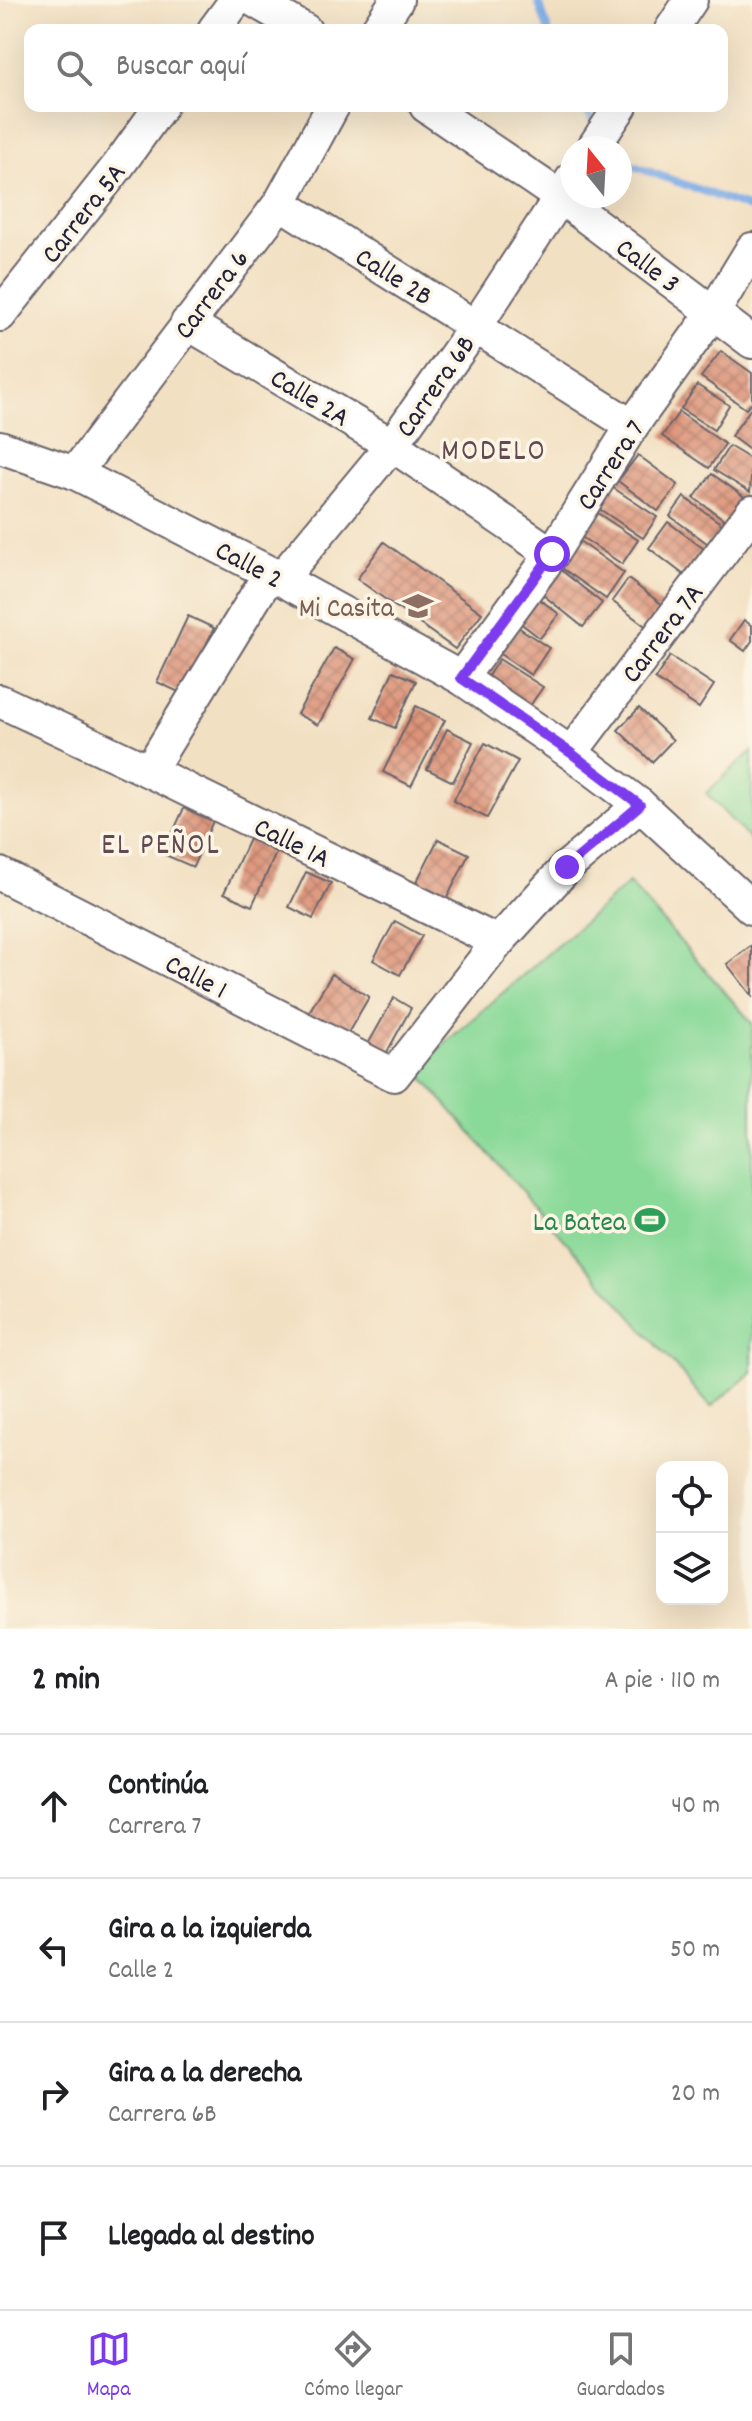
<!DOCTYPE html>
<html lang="es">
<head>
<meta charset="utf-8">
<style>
	body { margin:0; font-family:Dekko,sans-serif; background:#f6f6f6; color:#202124 }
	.controls { position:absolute; right:24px; bottom:24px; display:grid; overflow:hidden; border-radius:16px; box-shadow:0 8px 32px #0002 }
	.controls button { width:72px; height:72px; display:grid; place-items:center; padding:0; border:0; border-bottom:2px solid #e0e0e0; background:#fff; color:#202124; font:40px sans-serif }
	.compass { position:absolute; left:560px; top:136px; width:72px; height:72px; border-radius:50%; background:#fff; box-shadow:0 8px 32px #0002; rotate:342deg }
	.stop { position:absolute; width:24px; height:24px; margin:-18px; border:6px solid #7c3aed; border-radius:50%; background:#fff }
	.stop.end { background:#7c3aed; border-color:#fff; box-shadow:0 2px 8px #0008 }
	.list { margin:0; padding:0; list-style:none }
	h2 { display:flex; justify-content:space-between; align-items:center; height:104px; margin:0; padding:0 32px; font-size:34px }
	h2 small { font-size:26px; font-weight:400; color:#757577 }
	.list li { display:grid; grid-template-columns:52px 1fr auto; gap:24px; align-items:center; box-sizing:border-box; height:144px; padding:0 32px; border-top:2px solid #e0e0e0 }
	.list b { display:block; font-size:30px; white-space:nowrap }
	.list p { margin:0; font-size:26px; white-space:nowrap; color:#757577 }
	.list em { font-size:26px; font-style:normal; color:#757577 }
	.icon { flex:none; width:44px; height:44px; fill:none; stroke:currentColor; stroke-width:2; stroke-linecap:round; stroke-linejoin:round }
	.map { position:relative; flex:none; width:752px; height:1629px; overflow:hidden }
	.search { position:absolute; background:#fff; box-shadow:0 8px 32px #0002; left:24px; right:24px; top:24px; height:88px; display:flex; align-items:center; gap:20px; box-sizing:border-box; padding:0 28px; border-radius:16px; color:#757577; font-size:30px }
	.sheet { height:680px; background:#fff }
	nav { display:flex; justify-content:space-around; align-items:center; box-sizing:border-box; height:112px; border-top:2px solid #e0e0e0; background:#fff; font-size:22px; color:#757577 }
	nav a { display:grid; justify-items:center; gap:4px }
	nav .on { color:#7c3aed }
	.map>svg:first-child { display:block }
</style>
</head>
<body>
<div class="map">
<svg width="752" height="1629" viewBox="0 0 752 1629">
	<defs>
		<pattern id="building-cross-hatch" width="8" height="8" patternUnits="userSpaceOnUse" patternTransform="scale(2)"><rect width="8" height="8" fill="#dd9378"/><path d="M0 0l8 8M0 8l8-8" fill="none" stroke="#b37864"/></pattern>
	</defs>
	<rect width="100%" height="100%" fill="#fcf5e5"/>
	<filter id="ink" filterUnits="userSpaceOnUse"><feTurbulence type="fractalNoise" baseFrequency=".0125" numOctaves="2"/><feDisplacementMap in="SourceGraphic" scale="16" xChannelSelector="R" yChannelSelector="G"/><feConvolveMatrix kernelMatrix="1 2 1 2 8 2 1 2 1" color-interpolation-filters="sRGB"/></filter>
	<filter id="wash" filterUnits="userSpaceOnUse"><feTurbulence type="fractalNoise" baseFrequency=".006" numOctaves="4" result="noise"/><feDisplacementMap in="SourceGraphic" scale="32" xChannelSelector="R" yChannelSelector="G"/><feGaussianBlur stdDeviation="1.8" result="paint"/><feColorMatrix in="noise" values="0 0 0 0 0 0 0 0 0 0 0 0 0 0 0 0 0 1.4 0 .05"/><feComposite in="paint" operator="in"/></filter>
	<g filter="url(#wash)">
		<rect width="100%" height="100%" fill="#f2e0c2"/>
		<!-- pitch -->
		<g fill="#89d998" stroke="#567e6a" stroke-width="2">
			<path d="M752 751V842L706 793Z"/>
			<path d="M629 883 752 1023V1372L711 1407 415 1069Z"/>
		</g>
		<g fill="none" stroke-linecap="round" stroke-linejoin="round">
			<!-- stream -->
			<g stroke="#7babe6" stroke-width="8">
				<path d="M538 0 548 30"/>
				<path d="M584 106 598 129"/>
				<path d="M620 161 752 209"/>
			</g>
		</g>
		<g id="blocks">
			<!-- building -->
			<g fill="url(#building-cross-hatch)">
				<path d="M721 351 752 373V402L746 409 701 377Z"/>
				<path d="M697 385 729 405 714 430 681 409Z"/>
				<path d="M752 407V452L731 436Z"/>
				<path d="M679 412 725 444 709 468 662 436Z"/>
				<path d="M729 446 752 460 750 492 714 470Z"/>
				<path d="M638 455 678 485 658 511 618 481Z"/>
				<path d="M712 474 746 498 728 522 694 498Z"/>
				<path d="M612 487 657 517 643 538 598 508Z"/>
				<path d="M684 497 726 527 711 546 670 516Z"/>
				<path d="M593 510 638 540 622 564 577 534Z"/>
				<path d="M668 522 708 552 688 578 649 548Z"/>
				<path d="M578 540 624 573 606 599 559 566Z"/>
				<path d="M384 542 482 613 455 649 357 579Z"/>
				<path d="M561 570 602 603 583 627 542 594Z"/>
				<path d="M628 579 664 606 648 628 612 601Z"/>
				<path d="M538 598 559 614 540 638 519 622Z"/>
				<path d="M188 616 214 628 183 694 157 682Z"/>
				<path d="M744 620 752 626V641L745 651 730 640Z"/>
				<path d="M515 625 549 648 531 675 497 652Z"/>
				<path d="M334 648 355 659 318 725 297 714Z"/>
				<path d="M670 656 714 685 699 708 655 679Z"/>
				<path d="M499 659 543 687 525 713 482 685Z"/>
				<path d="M393 671 416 681 395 728 372 718Z"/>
				<path d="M416 706 445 720 411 786 383 772Z"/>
				<path d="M639 708 673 740 652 762 618 730Z"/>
				<path d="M447 729 473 742 453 782 427 769Z"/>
				<path d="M485 743 518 761 487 818 453 801Z"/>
				<path d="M184 808 213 821 193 867 163 854Z"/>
				<path d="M249 839 277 851 252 906 224 893Z"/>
				<path d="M438 839 469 854 443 906 412 891Z"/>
				<path d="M306 872 331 883 313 919 289 907Z"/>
				<path d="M395 921 422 936 400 975 373 960Z"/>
				<path d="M752 945V996L727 964Z"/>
				<path d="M332 974 369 997 341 1045 303 1022Z"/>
				<path d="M394 998 411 1008 381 1063 363 1053Z"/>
			</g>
		</g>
	</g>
	<g filter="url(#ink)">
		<use href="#blocks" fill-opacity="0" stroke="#6b646a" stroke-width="2"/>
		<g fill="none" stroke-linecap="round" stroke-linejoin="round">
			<!-- street casing -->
			<g stroke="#6b646a" stroke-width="36">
				<g id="street">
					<path d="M253 0 305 30"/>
					<path d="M214 30 236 0"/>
					<path d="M377 30 397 0"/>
					<path d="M671 30 691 0"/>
					<path d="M426 106 560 197 752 342"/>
					<path d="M593 148 621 106"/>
					<path d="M280 203 632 426"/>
					<path d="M0 315 118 166 161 106"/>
					<path d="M187 323 392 445 552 554"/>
					<path d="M0 447 75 473 270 573 461 678 571 753 640 805 752 908"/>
					<path d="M75 473 280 203 333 106"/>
					<path d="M281 579 392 445 476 326 572 179"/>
					<path d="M461 678 552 554 632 426 713 313 752 249"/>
					<path d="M0 701 149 771 498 942"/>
					<path d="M571 753 752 512"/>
					<path d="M149 771 270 573"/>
					<path d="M0 874 394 1075 498 942 567 867 640 805"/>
				</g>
			</g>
			<!-- street -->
			<use href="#street" stroke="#fff" stroke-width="32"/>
		</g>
	</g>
	<g fill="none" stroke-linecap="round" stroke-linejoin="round" filter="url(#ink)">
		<!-- route -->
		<path stroke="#7c3aed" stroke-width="10" d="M552 554 461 678 571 753 640 805 567 867"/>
	</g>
	<!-- icons -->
	<defs>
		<g id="school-bare" transform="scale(2.4)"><path d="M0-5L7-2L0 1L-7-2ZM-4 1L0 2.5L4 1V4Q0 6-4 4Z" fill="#8d6e63" stroke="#fcf5e5" stroke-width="2.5" paint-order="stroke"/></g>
		<g id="stadium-bare" transform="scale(2.4)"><path d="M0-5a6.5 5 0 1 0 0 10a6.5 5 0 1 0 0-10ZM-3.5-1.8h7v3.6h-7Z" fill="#2e9e5b" stroke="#fcf5e5" stroke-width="2.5" paint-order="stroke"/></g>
	</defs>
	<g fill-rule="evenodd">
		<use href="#school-bare" x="418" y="606"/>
		<use href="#stadium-bare" x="650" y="1220"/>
	</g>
	<g text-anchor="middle" stroke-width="7" stroke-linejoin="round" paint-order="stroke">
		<!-- street labels -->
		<g font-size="28" fill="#22223b" stroke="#fcf5e5">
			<text transform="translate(82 212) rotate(-52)" y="10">Carrera 5A</text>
			<text transform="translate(649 264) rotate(37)" y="10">Calle 3</text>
			<text transform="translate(395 275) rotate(32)" y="10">Calle 2B</text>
			<text transform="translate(210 293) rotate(-53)" y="10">Carrera 6</text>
			<text transform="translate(434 385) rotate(-55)" y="10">Carrera 6B</text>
			<text transform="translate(311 396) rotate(31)" y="10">Calle 2A</text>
			<text transform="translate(609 464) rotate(-57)" y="10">Carrera 7</text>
			<text transform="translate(250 563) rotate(28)" y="10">Calle 2</text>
			<text transform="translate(661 632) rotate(-53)" y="10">Carrera 7A</text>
			<text transform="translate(293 841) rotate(26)" y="10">Calle 1A</text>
			<text transform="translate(197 975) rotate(27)" y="10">Calle 1</text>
		</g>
		<!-- education labels -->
		<g font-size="28" fill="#785e54" stroke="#fcf5e5" text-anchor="end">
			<text x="394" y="616">Mi Casita</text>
		</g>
		<!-- leisure labels -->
		<g font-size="28" fill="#27864d" stroke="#fcf5e5" text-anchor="end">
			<text x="626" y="1230">La Batea</text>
		</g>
		<!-- neighbourhood labels -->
		<g font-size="30" letter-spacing="2" fill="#634a50" stroke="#fcf5e5">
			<text x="494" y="459">MODELO</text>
			<text x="161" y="853">EL PEÑOL</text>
		</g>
	</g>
</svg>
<div class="controls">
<button><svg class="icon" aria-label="locate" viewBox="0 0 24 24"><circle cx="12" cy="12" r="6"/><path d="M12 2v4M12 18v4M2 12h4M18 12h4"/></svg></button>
<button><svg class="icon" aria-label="layers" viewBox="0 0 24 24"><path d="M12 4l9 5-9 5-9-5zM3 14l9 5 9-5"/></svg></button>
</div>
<svg class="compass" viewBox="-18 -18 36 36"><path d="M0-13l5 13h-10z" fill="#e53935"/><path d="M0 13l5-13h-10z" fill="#757577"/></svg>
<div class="stop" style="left:552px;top:554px"></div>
<div class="stop end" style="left:567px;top:867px"></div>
<div class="search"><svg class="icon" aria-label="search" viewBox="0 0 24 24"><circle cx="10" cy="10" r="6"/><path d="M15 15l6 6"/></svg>Buscar aquí</div>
</div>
<section class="sheet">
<h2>2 min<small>A pie · 110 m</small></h2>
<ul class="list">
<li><svg class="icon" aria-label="ahead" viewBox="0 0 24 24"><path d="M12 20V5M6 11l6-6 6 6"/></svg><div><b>Continúa</b><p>Carrera 7</p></div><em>40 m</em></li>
<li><svg class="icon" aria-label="left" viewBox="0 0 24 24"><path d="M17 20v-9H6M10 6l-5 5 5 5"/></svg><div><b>Gira a la izquierda</b><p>Calle 2</p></div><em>50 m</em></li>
<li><svg class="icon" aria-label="right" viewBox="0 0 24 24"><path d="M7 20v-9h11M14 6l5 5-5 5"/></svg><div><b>Gira a la derecha</b><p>Carrera 6B</p></div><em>20 m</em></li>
<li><svg class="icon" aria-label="arrive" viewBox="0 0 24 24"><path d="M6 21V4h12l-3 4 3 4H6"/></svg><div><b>Llegada al destino</b></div></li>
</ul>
</section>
<nav>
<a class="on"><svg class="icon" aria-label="map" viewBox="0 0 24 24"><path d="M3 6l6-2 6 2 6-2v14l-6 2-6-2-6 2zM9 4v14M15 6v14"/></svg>Mapa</a>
<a><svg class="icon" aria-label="directions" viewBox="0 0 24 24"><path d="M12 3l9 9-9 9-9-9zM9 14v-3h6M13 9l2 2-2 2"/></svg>Cómo llegar</a>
<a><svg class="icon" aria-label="saved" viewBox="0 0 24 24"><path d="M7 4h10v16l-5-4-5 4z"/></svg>Guardados</a>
</nav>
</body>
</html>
